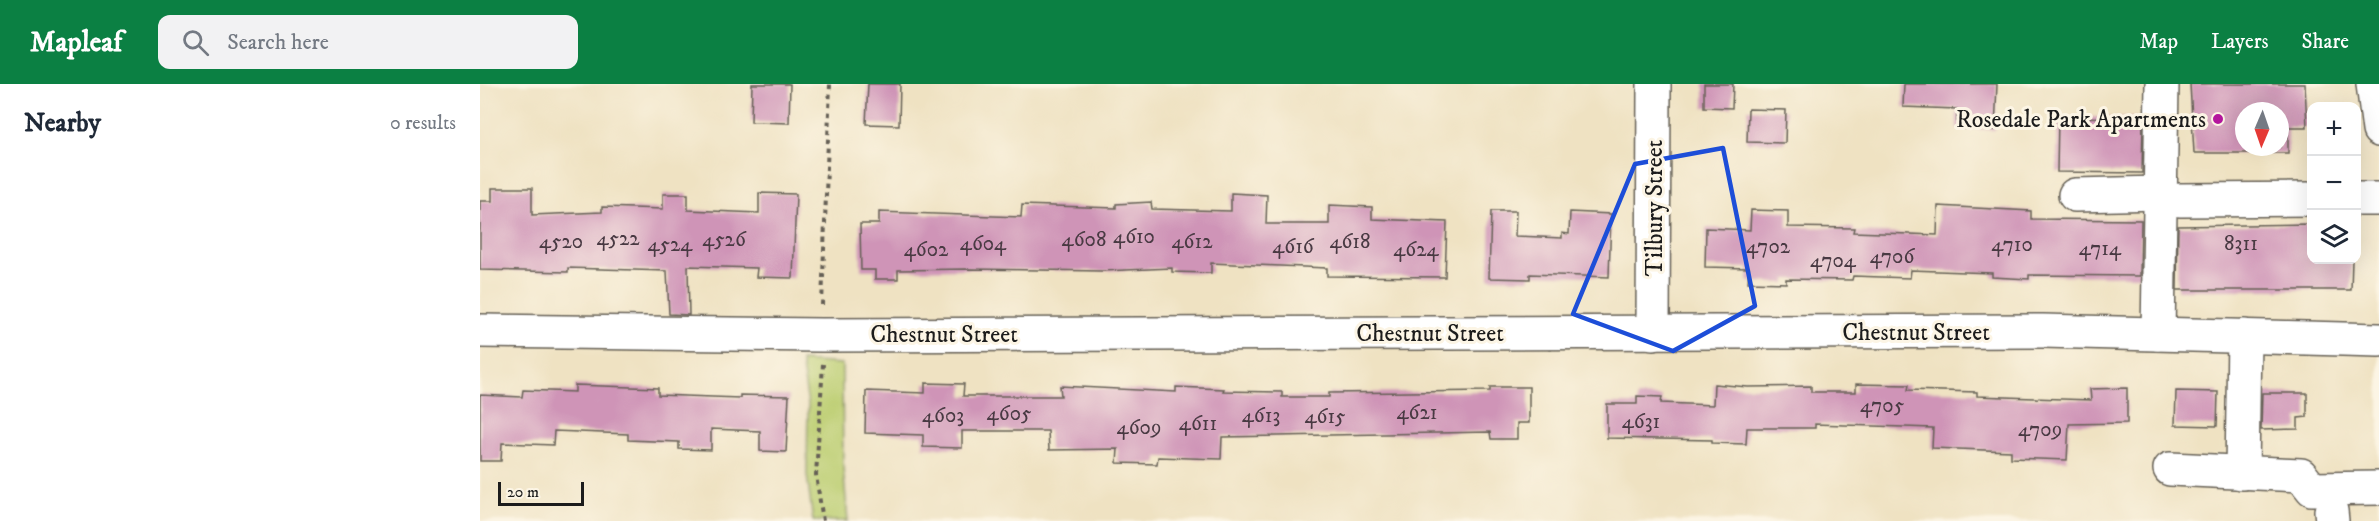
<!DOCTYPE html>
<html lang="en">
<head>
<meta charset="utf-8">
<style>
	body { margin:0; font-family:"IM FELL DW Pica",serif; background:#f2f2f3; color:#1f2937 }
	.controls { position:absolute; right:18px; top:18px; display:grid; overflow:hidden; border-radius:12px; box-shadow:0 6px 24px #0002 }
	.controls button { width:54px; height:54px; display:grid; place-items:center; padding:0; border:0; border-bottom:2px solid #e0e1e3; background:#fff; color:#1f2937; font:30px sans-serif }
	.compass { position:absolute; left:1755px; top:18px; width:54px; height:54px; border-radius:50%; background:#fff; box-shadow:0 6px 24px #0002; rotate:182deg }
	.scale { position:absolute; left:18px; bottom:15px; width:86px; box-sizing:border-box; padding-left:6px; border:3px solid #1c1c1c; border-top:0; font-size:16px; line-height:21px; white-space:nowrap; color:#1c1c1c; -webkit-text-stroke:4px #fcf5e5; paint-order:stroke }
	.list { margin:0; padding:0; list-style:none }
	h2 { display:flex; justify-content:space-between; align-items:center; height:78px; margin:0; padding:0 24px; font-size:26px }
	h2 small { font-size:20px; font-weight:400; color:#747a83 }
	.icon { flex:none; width:33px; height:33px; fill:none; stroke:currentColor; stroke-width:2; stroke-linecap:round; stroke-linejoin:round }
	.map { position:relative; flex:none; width:1899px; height:437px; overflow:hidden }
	header { display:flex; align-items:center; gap:36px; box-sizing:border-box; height:84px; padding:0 30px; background:#0b8043; color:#fff }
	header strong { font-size:28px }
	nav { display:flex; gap:33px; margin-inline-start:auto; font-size:21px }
	.search { width:420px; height:54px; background:#f2f2f3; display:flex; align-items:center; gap:15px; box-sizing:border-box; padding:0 21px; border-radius:12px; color:#747a83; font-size:22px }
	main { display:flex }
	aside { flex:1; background:#fff }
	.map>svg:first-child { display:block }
</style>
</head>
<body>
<header>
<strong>Mapleaf</strong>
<div class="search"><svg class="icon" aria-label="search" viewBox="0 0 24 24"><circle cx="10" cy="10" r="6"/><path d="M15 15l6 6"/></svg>Search here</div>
<nav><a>Map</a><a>Layers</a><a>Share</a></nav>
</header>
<main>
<aside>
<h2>Nearby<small>0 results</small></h2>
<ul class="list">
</ul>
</aside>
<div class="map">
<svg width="1899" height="437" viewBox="0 0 1899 437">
	<rect width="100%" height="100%" fill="#fcf5e5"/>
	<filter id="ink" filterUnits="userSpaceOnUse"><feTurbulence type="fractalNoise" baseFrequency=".0167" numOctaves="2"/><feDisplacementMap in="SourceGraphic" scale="12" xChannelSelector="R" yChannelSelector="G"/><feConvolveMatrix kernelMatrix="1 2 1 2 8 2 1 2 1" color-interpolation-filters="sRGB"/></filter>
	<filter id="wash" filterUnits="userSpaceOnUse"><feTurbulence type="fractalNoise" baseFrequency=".008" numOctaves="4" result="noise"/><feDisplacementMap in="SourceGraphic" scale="24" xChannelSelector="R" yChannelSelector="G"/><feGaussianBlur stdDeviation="1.35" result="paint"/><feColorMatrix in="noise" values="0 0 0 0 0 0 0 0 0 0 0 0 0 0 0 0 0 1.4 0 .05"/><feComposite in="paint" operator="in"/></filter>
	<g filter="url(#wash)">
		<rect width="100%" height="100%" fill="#efe2c2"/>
		<!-- green -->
		<path fill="#bbcd70" stroke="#6c7446" stroke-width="1.5" d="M321 277 362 280 363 382 368 437H333L327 391 328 320Z"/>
		<g id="blocks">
			<!-- building -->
			<g fill="#cf94b7" fill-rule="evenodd">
				<path d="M272 0H310L309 39 271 38Z"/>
				<path d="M388 0H420L419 41 386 40Z"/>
				<path d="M1224 0H1253L1252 24 1224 23Z"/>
				<path d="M1424 0H1517L1515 46 1477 44V25L1423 23Z"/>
				<path d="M1710 0H1825L1827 43H1808V69H1714ZM1764 27H1800V63H1764Z"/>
				<path d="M1268 25 1306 26 1305 59 1267 58Z"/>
				<path d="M1578 33 1663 34 1662 89 1577 88Z"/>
				<path d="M12 104H52V131L122 128V123L183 125V110H208V126L279 129V109L316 110 313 194 276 193 277 184 208 182 209 231 189 230 187 187 88 184V188L0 186V117H12Z"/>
				<path d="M751 109 787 111 786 140H849V121L892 123V135L967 138 965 193 847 192V184L731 179V189L692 188V184L622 187 489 185 418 186V195H395V186H381L380 140H399V128L541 133 542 121 636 124V120L671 118 672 125 751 127Z"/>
				<path d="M1458 122 1551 127V135L1661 136 1660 192 1549 191V195L1512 193V189L1431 186 1430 194 1373 192 1372 196 1306 195V199L1268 198 1269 184 1225 183 1226 144 1270 146 1271 126 1308 127V143L1374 144 1373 148 1457 151Z"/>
				<path d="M1011 127H1036L1035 152 1082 154V149L1089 150 1090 128 1131 130 1129 193 1050 190V195L1009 194Z"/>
				<path d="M1832 140V176H1872L1871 206H1697L1698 142Z"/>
				<path d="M445 299 484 300 483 312H581L580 302 696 308V303L744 305 743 307 802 308V313H849V309L1010 307V303H1049V339H1037V355H1011L1010 348 742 353 741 375 678 373 677 380 637 379 638 365 569 366 568 347H482V364L443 363V351L385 349 386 307 445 309Z"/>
				<path d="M1234 300 1268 303 1331 302V308H1376V300L1429 301 1428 306 1497 308V312L1611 316 1610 305 1647 304V339L1589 340 1587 376 1531 374V367L1452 364 1453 344 1335 340V344H1267L1266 360 1232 359V356L1127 354V320H1157V312L1182 313 1181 319 1233 321Z"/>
				<path d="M95 301 178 304V311L260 314V311L309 312 306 368 280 367V347L231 345V366L199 365V358L148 356V350L74 347 73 361 22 359 21 377H0V311L42 313 43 306 95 308Z"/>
				<path d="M1696 307 1738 308 1737 342 1695 341Z"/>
				<path d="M1782 309H1827V333L1818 334V345L1781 346Z"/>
			</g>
		</g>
	</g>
	<g filter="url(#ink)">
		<use href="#blocks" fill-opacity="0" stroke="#666156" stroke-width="1.5"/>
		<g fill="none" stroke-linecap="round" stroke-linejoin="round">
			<!-- minor casing -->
			<g stroke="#666156" stroke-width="36">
				<g id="minor">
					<path d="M1595 111 1680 109"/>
					<path d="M1876 115H1899"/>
					<path d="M1700 116 1832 115"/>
					<path d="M0 247 342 251 1563 247 1899 256"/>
					<path d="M1173 249 1174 0"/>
					<path d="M1678 250 1682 0"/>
					<path d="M1690 385 1821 391 1832 405 1899 404"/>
					<path d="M1762 389 1764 252"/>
					<path d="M1851 427 1852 437"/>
				</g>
			</g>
			<!-- major casing -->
			<g stroke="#666156" stroke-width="36">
				<path id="major" d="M1893 0 1899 46"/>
			</g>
			<!-- path -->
			<g stroke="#666156" stroke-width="4" stroke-dasharray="4.5 4.5" stroke-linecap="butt">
				<path d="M342 221 350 0"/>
				<path d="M343 280 336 391 343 437"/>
			</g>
			<!-- minor -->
			<use href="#minor" stroke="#fff" stroke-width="33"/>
			<!-- major -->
			<use href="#major" stroke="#fff" stroke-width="33"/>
		</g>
	</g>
	<!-- marked area -->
	<path fill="none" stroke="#1d4ed8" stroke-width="4.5" stroke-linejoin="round" d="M1243 64 1275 222 1193 267 1093 230 1155 80Z"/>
	<!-- markers -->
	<circle fill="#b5179e" stroke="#fcf5e5" stroke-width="2" cx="1738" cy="35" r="6"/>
	<g text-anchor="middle" stroke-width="6" stroke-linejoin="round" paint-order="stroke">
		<!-- number labels -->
		<g font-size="21" fill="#493a43">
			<text x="654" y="159">4610</text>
			<text x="138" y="161">4522</text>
			<text x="244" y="162">4526</text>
			<text x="604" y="162">4608</text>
			<text x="81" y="164">4520</text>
			<text x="712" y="164">4612</text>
			<text x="870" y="164">4618</text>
			<text x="503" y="166">4604</text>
			<text x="1761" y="166">8311</text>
			<text x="190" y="167">4524</text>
			<text x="1532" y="167">4710</text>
			<text x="813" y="169">4616</text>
			<text x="1288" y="169">4702</text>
			<text x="1620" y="171">4714</text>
			<text x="446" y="172">4602</text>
			<text x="936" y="172">4624</text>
			<text x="1412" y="179">4706</text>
			<text x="1353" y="183">4704</text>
			<text x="1402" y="328">4705</text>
			<text x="937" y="335">4621</text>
			<text x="529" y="336">4605</text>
			<text x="463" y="338">4603</text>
			<text x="781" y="338">4613</text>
			<text x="845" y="339">4615</text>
			<text x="1161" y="344">4631</text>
			<text x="718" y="346">4611</text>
			<text x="659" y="350">4609</text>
			<text x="1560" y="352">4709</text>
		</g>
		<!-- poi labels -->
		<g font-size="24" fill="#1c1c1c" stroke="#fcf5e5" text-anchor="end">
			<text x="1726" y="43">Rosedale Park Apartments</text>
		</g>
		<!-- street labels -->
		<g font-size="24" fill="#1c1c1c" stroke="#fcf5e5">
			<text transform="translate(1174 124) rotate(-90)" y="8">Tilbury Street</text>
			<text x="1436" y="256">Chestnut Street</text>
			<text x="950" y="257">Chestnut Street</text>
			<text x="464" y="258">Chestnut Street</text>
		</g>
	</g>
</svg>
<div class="controls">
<button>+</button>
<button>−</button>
<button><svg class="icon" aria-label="layers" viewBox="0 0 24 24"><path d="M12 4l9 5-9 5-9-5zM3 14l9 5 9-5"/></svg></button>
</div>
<svg class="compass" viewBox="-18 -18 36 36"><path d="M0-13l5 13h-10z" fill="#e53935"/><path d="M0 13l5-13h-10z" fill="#747a83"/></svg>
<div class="scale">20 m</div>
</div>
</main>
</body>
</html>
